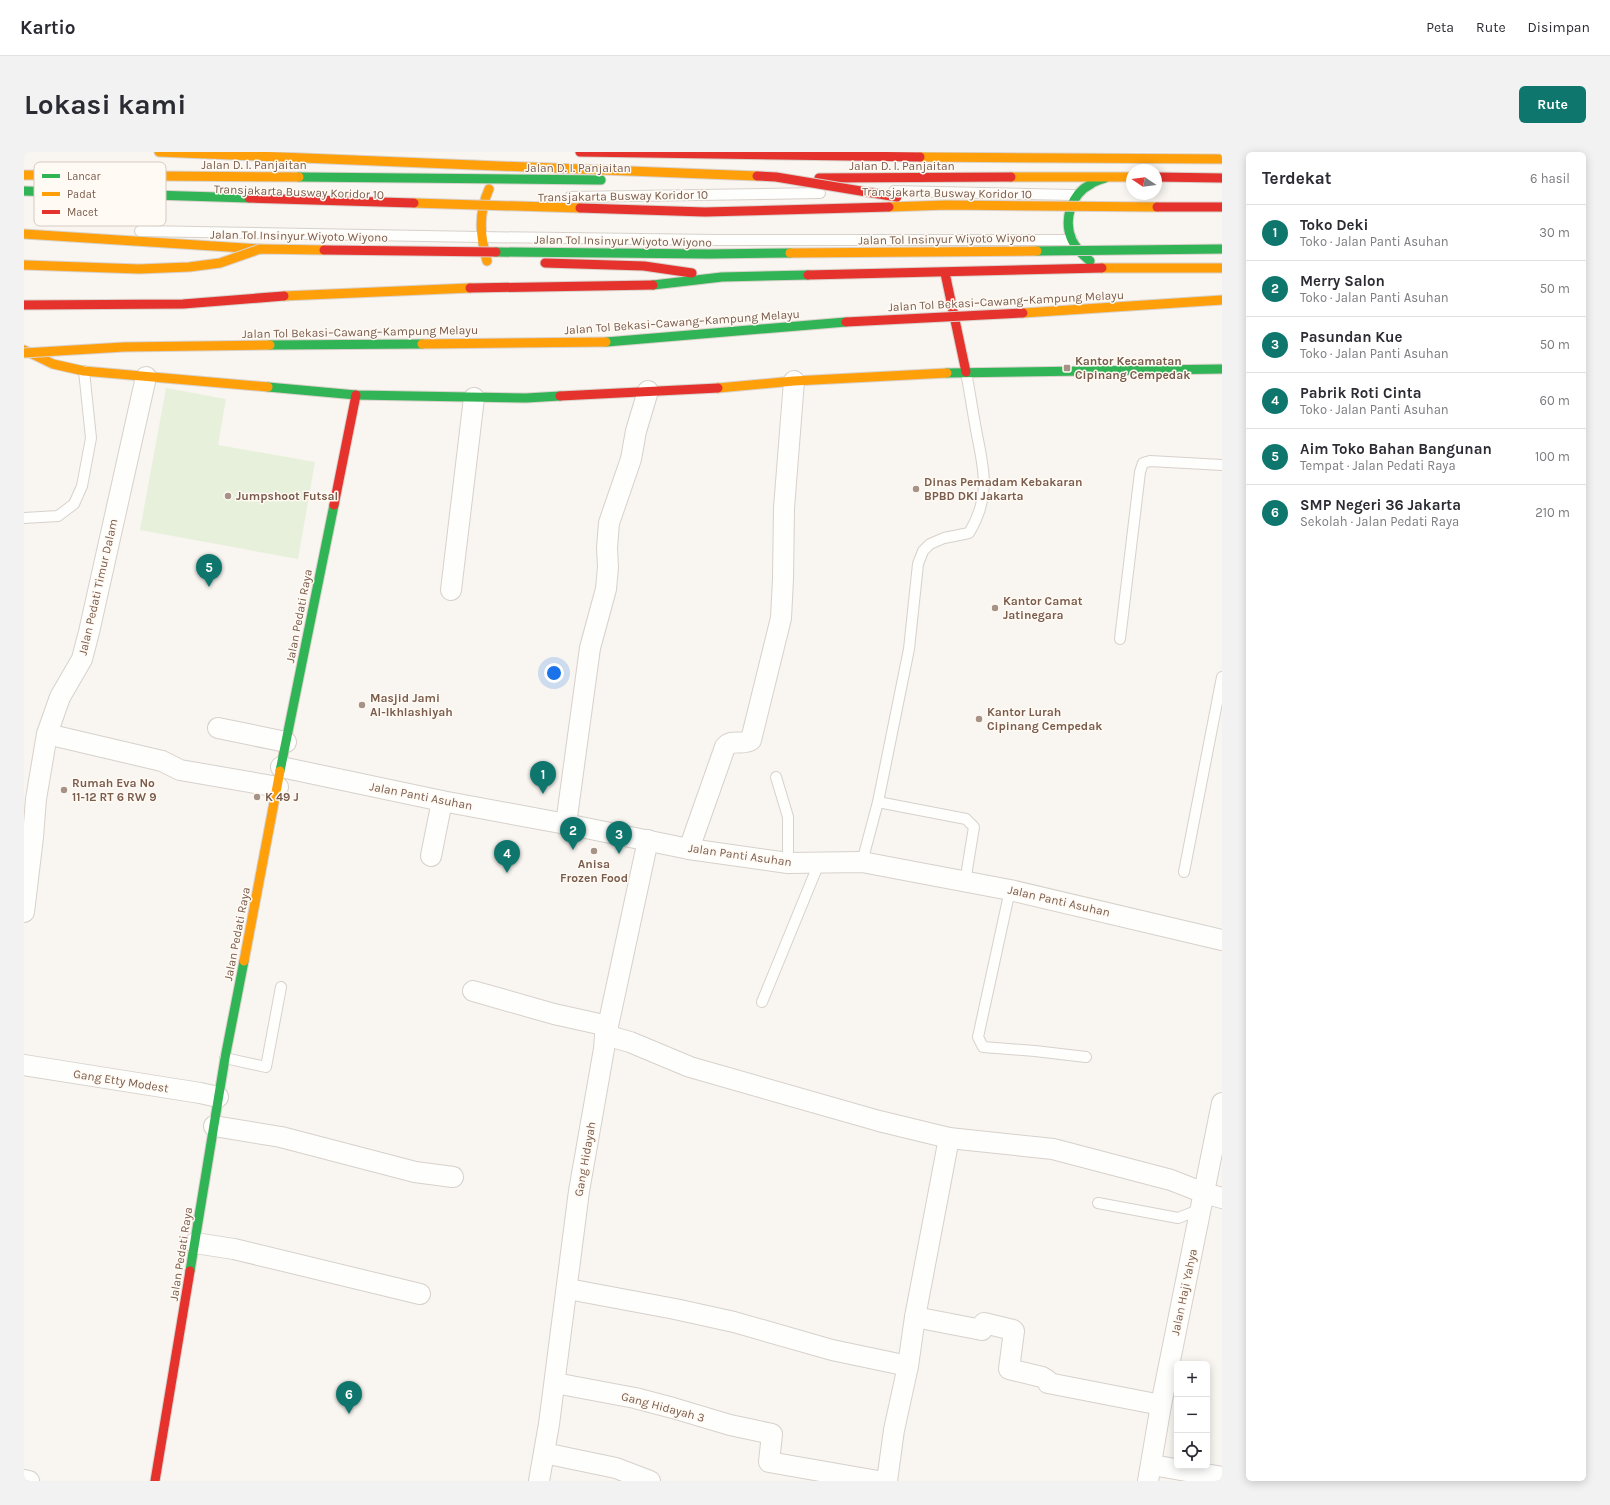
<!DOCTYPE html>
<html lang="id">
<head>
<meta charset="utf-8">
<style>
	body { margin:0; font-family:Karla,sans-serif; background:#f2f2f3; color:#2b2b33 }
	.controls { position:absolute; right:12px; bottom:12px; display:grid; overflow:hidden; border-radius:6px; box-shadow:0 2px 10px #0003 }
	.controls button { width:36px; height:36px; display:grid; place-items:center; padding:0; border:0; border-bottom:1px solid #e1e1e2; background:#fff; color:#2b2b33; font:20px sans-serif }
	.compass { position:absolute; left:1102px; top:12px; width:36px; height:36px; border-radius:50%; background:#fff; box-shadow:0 2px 10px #0003; rotate:283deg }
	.you { position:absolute; left:530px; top:521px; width:14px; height:14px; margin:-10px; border:3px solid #fff; border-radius:50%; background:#1a73e8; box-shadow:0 0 0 6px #1a73e833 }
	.badge { display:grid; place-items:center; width:26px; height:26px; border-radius:50%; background:#0f766e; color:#fff; font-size:13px; font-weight:700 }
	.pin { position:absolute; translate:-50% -33px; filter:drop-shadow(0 1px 2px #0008) }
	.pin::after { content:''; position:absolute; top:21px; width:14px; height:12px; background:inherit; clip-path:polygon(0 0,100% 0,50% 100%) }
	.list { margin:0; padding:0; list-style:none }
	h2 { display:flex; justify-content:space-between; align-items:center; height:52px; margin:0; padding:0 16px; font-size:17px }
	h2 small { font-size:13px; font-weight:400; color:#7c7c81 }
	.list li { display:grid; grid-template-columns:26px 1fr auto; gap:12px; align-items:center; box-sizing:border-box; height:56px; padding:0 16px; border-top:1px solid #e1e1e2 }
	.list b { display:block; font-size:15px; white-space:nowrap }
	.list p { margin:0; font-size:13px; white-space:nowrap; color:#7c7c81 }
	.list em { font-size:13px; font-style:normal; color:#7c7c81 }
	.icon { flex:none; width:22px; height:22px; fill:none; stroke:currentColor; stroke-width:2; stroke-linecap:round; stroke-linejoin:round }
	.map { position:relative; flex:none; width:1198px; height:1329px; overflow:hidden; border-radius:6px }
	header { display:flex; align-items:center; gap:24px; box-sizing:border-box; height:56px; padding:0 20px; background:#fff; border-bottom:1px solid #e1e1e2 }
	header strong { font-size:19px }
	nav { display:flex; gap:22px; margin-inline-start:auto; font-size:14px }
	.intro { display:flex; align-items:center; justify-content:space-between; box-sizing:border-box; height:96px; padding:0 24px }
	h1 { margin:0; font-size:28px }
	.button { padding:10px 18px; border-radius:6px; background:#0f766e; color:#fff; font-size:14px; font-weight:700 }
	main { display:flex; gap:24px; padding:0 24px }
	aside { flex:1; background:#fff; border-radius:6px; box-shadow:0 2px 10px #0003 }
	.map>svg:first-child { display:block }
</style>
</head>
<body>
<header>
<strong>Kartio</strong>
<nav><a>Peta</a><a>Rute</a><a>Disimpan</a></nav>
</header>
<div class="intro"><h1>Lokasi kami</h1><a class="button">Rute</a></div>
<main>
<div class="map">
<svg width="1198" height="1329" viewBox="0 0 1198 1329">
	<rect width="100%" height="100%" fill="#f9f5f0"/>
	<!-- green -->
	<path fill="#e7f0db" d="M142 236 202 247 194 293 291 310 274 407 116 378Z"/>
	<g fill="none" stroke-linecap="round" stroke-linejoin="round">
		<!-- lane casing -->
		<g stroke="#d7d1cb" stroke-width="12">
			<g id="lane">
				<path d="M870 39 1050 43"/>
				<path d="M546 45 796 41"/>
				<path d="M116 79 456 85 694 88H1048"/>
				<path d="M0 366 34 364 50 352 58 334 67 286 60 219"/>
				<path d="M1096 487 1116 320 1119 311 1126 309 1198 313"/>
				<path d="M752 625 764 665V711"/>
				<path d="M854 650 942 667 950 675 941 730"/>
				<path d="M838 710 854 650 885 497 894 412 899 399 906 392 920 386 945 381C966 346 961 321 953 283 949 262 946 241 942 220"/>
				<path d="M1160 720 1198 525"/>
				<path d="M986 738 954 885 959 895 1011 899 1062 905"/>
				<path d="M738 850 795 711"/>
				<path d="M201 906 242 915 257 835"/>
				<path d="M1074 1051 1154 1066 1177 1057"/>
			</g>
		</g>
		<!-- street casing -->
		<g stroke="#d7d1cb" stroke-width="22">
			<g id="street">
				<path d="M427 438 450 246"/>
				<path d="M194 576 262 590"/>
				<path d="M23 582 138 609 156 618 254 635"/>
				<path d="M257 615 418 649 542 672 665 697 764 711 838 710 986 738 1198 788"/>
				<path d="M542 672 566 496 582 437 584 415 583 396 585 371 607 307 612 279 624 239"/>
				<path d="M665 697 701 595C708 586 719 594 727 588L757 466 759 427 760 356 770 229"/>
				<path d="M407 704 418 649"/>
				<path d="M0 760 9 685 12 647 23 582 36 545 58 507 65 480 122 225"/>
				<path d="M449 839 530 862 584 874"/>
				<path d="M581 883 606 890 666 915 855 969 925 986 1029 997 1147 1028 1180 1041 1198 1046"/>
				<path d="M0 913 176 941 194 945"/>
				<path d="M190 974 257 985 391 1020 429 1025"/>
				<path d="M171 1091 210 1097 396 1142"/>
				<path d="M544 1137 651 1157 710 1170 808 1198 884 1214"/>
				<path d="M891 1165 958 1178 960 1171 989 1178 990 1179 985 1217 1018 1225 1023 1228 1024 1231 1137 1253"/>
				<path d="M531 1231 611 1246 649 1256 706 1273 748 1282 745 1310 854 1329"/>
				<path d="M520 1301 592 1316 626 1329"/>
				<path d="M1128 1313 1198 1325"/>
				<path d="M0 1328 5 1329"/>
				<path d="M515 1329 525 1272 555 1039 580 897 581 883 584 874 624 688"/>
				<path d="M863 1329 870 1278 884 1214 891 1165 925 986"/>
				<path d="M1124 1329 1137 1253 1198 951"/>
			</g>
		</g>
		<!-- fast casing -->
		<g stroke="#d9d2cb" stroke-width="11">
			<g id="fast">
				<path d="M275 25 577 28"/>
				<path d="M1066 109C1059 103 1052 97 1048 88 1039 68 1047 42 1067 32 1071 29 1076 28 1081 26"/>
				<path d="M629 133 698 125 784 123"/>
				<path d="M923 221 1198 217"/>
				<path d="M244 235 332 243 502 246 536 244"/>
				<path d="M256 619 310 353"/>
				<path d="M166 1119 201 906 220 809"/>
			</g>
		</g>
		<!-- slow casing -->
		<g stroke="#d9d2cb" stroke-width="11">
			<g id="slow">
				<path d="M135 0 450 13"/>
				<path d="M896 5 1198 7"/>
				<path d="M0 23 275 25"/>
				<path d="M987 25H1108"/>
				<path d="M0 82 236 97"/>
				<path d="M463 109C456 83 454 62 465 37"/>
				<path d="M1078 116H1198"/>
				<path d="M260 144 446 136"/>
				<path d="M999 161 1198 148"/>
				<path d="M0 198 29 212 60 219 244 235"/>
				<path d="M694 236 770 229 923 221"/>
				<path d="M220 809 256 619"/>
			</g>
		</g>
		<!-- jam casing -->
		<g stroke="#d9d2cb" stroke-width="11">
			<g id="jam">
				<path d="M556 0 896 5"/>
				<path d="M1132 25 1198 26"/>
				<path d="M795 26 987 25"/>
				<path d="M521 111 620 114 668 121"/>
				<path d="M921 121 942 220"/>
				<path d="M784 123 1078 116"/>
				<path d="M446 136 629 133"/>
				<path d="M0 153 159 152 260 144"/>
				<path d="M536 244 694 236"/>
				<path d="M310 353 332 243"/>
				<path d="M131 1329 166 1119"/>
			</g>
		</g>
		<!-- lane -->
		<use href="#lane" stroke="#fefefd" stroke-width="10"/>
		<!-- street -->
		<use href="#street" stroke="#fefefd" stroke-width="20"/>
		<!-- fast -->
		<use href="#fast" stroke="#30b455" stroke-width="9"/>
		<!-- slow -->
		<use href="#slow" stroke="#ff9f0a" stroke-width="9"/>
		<!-- jam -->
		<use href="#jam" stroke="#e5322d" stroke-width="9"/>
		<!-- fast-bridge casing -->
		<g stroke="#dad1cc" stroke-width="11" stroke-linecap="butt">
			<g id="fast-bridge">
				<path d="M0 39 225 46"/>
				<path d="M1013 99 1198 97"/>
				<path d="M472 100 685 102 766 101"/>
				<path d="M582 190 822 170"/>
				<path d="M246 193 398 192"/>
			</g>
		</g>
		<!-- slow-bridge casing -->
		<g stroke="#dad1cc" stroke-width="11" stroke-linecap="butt">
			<g id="slow-bridge">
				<path d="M450 13 733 24"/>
				<path d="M390 51 556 56"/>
				<path d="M865 55 922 53 1133 55"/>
				<path d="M766 101 1013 99"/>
				<path d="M0 113 115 117 165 115 196 111 236 97 300 98"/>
				<path d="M398 192 582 190"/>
				<path d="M0 201 100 195 246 193"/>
			</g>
		</g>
		<!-- jam-bridge casing -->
		<g stroke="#dad1cc" stroke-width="11" stroke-linecap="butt">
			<g id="jam-bridge">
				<path d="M733 24 752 25 873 45"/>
				<path d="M225 46 390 51"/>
				<path d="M1133 55H1198"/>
				<path d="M556 56 681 60 865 55"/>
				<path d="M300 98 472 100"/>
				<path d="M822 170 999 161"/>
			</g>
		</g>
		<!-- fast-bridge -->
		<use href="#fast-bridge" stroke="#30b455" stroke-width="9"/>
		<!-- slow-bridge -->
		<use href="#slow-bridge" stroke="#ff9f0a" stroke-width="9"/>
		<!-- jam-bridge -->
		<use href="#jam-bridge" stroke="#e5322d" stroke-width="9"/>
	</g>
	<!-- markers -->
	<g fill="#a69286" stroke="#fffaf3" stroke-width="1.5">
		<rect x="1039" y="212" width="8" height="8" rx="2"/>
		<circle cx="892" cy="337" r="4"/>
		<circle cx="204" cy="344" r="4"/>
		<circle cx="971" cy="456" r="4"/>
		<circle cx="338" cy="553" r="4"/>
		<circle cx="955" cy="567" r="4"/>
		<circle cx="40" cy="638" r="4"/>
		<circle cx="233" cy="645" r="4"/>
		<circle cx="570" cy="699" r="4"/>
	</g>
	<g text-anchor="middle" stroke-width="3" stroke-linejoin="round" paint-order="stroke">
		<!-- street labels -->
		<g font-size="12" fill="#7a5c4d" stroke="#fffaf3">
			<text x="230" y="17">Jalan D. I. Panjaitan</text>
			<text x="878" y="18">Jalan D. I. Panjaitan</text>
			<text x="554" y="20">Jalan D. I. Panjaitan</text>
			<text transform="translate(275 40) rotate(2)" y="4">Transjakarta Busway Koridor 10</text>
			<text transform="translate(923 41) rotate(1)" y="4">Transjakarta Busway Koridor 10</text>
			<text transform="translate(599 44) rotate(-1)" y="4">Transjakarta Busway Koridor 10</text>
			<text transform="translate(275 84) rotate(1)" y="4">Jalan Tol Insinyur Wiyoto Wiyono</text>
			<text transform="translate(923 87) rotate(-1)" y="4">Jalan Tol Insinyur Wiyoto Wiyono</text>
			<text transform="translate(599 89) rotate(1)" y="4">Jalan Tol Insinyur Wiyoto Wiyono</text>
			<text transform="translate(982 149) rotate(-3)" y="4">Jalan Tol Bekasi–Cawang–Kampung Melayu</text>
			<text transform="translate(658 170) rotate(-4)" y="4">Jalan Tol Bekasi–Cawang–Kampung Melayu</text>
			<text transform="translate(336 180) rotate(-1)" y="4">Jalan Tol Bekasi–Cawang–Kampung Melayu</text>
			<text transform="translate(74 435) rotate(-77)" y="4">Jalan Pedati Timur Dalam</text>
			<text transform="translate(275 464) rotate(-79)" y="4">Jalan Pedati Raya</text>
			<text transform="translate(397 644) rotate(11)" y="4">Jalan Panti Asuhan</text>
			<text transform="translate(716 703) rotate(8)" y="4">Jalan Panti Asuhan</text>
			<text transform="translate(1035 749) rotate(13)" y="4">Jalan Panti Asuhan</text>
			<text transform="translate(213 782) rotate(-79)" y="4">Jalan Pedati Raya</text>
			<text transform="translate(97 929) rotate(9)" y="4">Gang Etty Modest</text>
			<text transform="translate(561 1007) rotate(-80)" y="4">Gang Hidayah</text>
			<text transform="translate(157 1102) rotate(-81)" y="4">Jalan Pedati Raya</text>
			<text transform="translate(1160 1140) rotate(-78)" y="4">Jalan Haji Yahya</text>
			<text transform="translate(639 1255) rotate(15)" y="4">Gang Hidayah 3</text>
		</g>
		<!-- poi labels -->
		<g font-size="12" font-weight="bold" fill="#7a5c4d" stroke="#fffaf3" text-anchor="start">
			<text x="1051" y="213">Kantor Kecamatan<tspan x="1051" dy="14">Cipinang Cempedak</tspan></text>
			<text x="900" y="334">Dinas Pemadam Kebakaran<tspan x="900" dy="14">BPBD DKI Jakarta</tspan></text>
			<text x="212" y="348">Jumpshoot Futsal</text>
			<text x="979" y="453">Kantor Camat<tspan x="979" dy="14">Jatinegara</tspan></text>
			<text x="346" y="550">Masjid Jami<tspan x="346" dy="14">Al-Ikhlashiyah</tspan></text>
			<text x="963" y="564">Kantor Lurah<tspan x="963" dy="14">Cipinang Cempedak</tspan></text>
			<text x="48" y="635">Rumah Eva No<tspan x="48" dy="14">11-12 RT 6 RW 9</tspan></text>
			<text x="241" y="649">K 49 J</text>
			<text x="570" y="716" text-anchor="middle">Anisa<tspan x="570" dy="14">Frozen Food</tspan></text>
		</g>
	</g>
	<!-- legend -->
	<rect x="10" y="10" width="132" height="64" rx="6" fill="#fffaf3" stroke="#d7cbc1" stroke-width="1"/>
	<rect x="18" y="22" width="18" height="4" fill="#30b455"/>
	<rect x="18" y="40" width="18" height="4" fill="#ff9f0a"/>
	<rect x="18" y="58" width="18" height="4" fill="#e5322d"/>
	<g font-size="11" fill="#7a5c4d">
		<text x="43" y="28">Lancar</text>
		<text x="43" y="46">Padat</text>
		<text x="43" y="64">Macet</text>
	</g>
</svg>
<div class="controls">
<button>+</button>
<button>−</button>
<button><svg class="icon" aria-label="locate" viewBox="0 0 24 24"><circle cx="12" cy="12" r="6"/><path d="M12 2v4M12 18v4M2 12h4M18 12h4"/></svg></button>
</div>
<svg class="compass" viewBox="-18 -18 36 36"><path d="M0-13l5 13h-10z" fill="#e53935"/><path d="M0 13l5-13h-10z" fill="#7c7c81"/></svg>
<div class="you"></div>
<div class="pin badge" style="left:519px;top:642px">1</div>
<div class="pin badge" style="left:549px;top:698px">2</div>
<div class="pin badge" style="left:595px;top:702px">3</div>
<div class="pin badge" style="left:483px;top:721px">4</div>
<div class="pin badge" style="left:185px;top:435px">5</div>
<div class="pin badge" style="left:325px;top:1262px">6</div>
</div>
<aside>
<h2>Terdekat<small>6 hasil</small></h2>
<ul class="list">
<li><span class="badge">1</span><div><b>Toko Deki</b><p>Toko · Jalan Panti Asuhan</p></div><em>30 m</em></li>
<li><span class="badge">2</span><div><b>Merry Salon</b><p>Toko · Jalan Panti Asuhan</p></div><em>50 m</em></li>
<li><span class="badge">3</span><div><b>Pasundan Kue</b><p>Toko · Jalan Panti Asuhan</p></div><em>50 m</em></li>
<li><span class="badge">4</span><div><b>Pabrik Roti Cinta</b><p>Toko · Jalan Panti Asuhan</p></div><em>60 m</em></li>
<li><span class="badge">5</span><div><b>Aim Toko Bahan Bangunan</b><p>Tempat · Jalan Pedati Raya</p></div><em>100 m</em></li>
<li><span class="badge">6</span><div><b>SMP Negeri 36 Jakarta</b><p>Sekolah · Jalan Pedati Raya</p></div><em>210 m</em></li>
</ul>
</aside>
</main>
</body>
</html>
